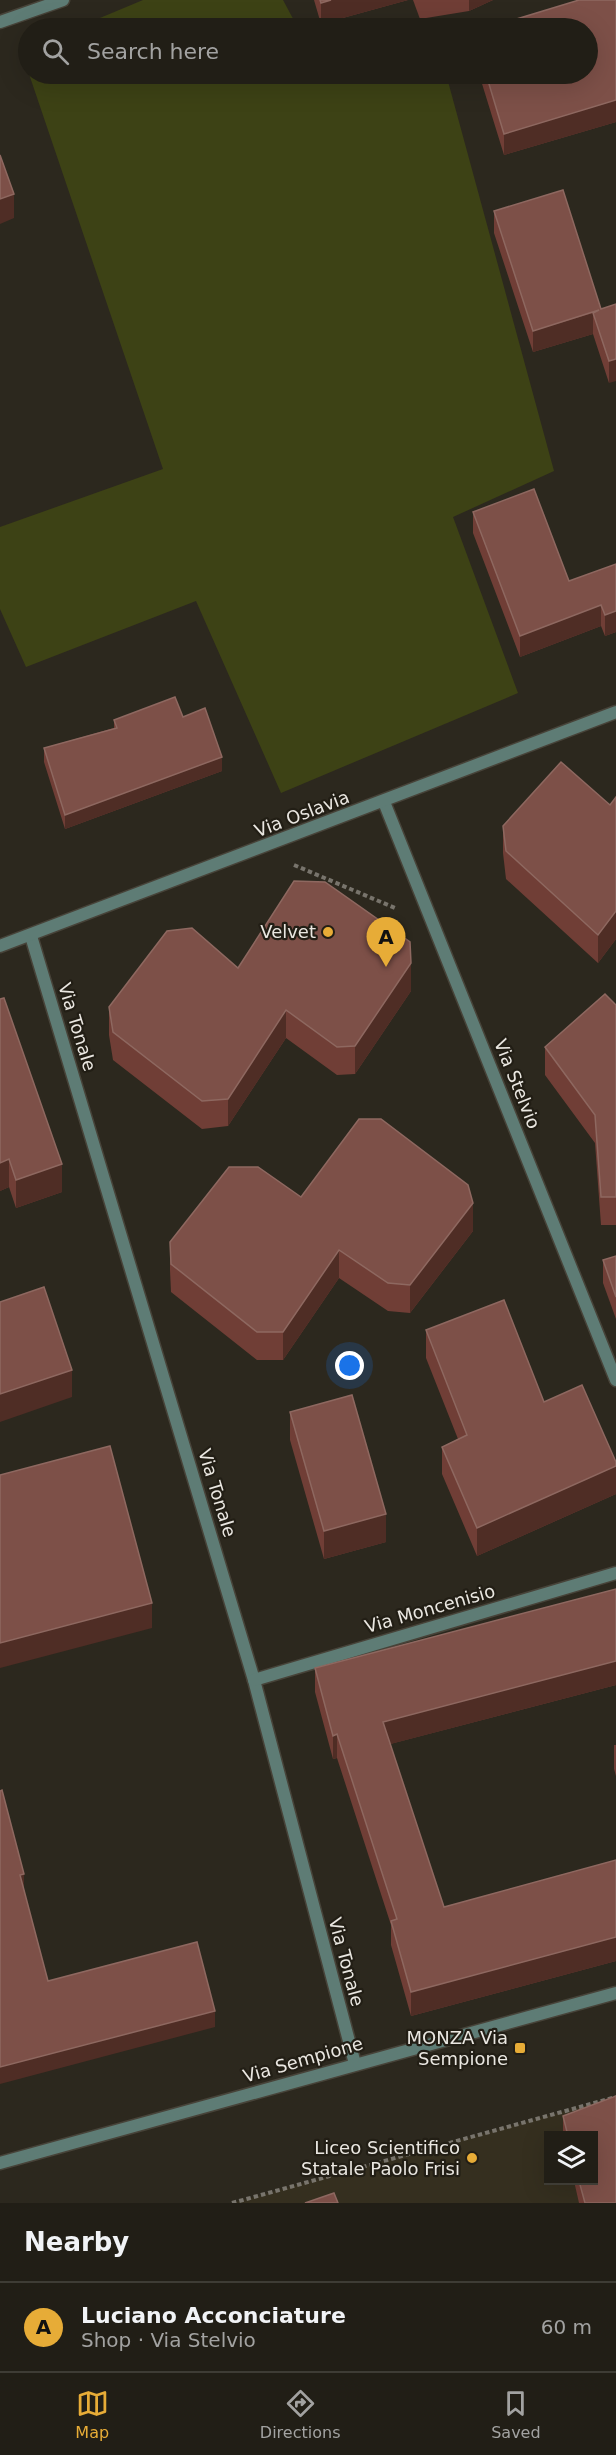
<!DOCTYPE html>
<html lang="en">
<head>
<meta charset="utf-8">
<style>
	body { margin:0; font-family:"DejaVu Sans",sans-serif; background:#29271f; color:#f1f3f6 }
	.controls { position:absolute; right:18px; bottom:18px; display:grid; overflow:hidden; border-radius:0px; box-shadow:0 6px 24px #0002 }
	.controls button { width:54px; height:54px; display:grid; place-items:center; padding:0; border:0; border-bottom:2px solid #3e3c35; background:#211e16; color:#f1f3f6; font:30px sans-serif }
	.you { position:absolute; left:350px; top:1366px; width:21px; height:21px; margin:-15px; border:4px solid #fff; border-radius:50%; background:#1a73e8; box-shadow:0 0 0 9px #1a73e833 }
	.badge { display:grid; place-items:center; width:39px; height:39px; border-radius:50%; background:#e7ac37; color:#111; font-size:20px; font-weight:700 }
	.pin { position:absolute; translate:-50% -50px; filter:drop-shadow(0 2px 3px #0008) }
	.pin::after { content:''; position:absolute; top:32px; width:21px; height:18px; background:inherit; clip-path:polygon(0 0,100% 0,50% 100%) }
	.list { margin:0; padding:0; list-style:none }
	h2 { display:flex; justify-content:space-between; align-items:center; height:78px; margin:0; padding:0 24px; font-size:26px }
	h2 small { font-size:20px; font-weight:400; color:#a2a2a1 }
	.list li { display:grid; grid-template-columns:39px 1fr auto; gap:18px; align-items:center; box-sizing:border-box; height:90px; padding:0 24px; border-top:2px solid #3e3c35 }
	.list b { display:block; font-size:22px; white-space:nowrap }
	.list p { margin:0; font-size:20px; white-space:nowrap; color:#a2a2a1 }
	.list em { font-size:20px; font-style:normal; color:#a2a2a1 }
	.icon { flex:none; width:33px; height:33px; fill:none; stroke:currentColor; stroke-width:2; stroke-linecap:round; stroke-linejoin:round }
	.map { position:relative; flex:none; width:616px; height:2203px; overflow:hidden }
	.search { position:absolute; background:#211e16; box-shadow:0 6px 24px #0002; left:18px; right:18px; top:18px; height:66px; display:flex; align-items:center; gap:15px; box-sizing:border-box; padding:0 21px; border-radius:33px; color:#a2a2a1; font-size:22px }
	.sheet { height:168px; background:#211e16 }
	nav { display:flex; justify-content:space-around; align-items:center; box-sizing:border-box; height:84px; border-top:2px solid #3e3c35; background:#211e16; font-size:16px; color:#a2a2a1 }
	nav a { display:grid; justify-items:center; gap:3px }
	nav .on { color:#e7ac37 }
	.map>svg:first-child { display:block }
</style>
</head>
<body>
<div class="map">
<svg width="616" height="2203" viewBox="0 0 616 2203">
	<rect width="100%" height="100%" fill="#2c281e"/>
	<!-- built -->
	<path fill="#352f1f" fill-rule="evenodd" d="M616 2097V2203H232ZM548 2136H594V2180H548Z"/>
	<!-- green -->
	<g fill="#3d4215">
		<path d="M143 0H283L298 28H76Z"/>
		<path d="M29 74H323L325 78 337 74H446L554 471 453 517 518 693 281 793 196 601 26 667 0 609V527L163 469Z"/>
	</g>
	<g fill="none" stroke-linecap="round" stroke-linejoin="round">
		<!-- minor casing -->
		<g stroke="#474339" stroke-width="15">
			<g id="minor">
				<path d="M0 22 63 0"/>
				<path d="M384 802 616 1380"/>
				<path d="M31 936 254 1680 355 2064"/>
				<path d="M0 946 616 712"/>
				<path d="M254 1680 616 1573"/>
				<path d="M0 2163 616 1993"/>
			</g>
		</g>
		<!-- path -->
		<g stroke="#78746c" stroke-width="4" stroke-dasharray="4.5 3" stroke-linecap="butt">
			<path d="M294 865 395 908"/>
			<path d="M232 2203 616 2097"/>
		</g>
		<!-- minor -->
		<use href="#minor" stroke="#5e7c75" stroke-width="12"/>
	</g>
	<!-- wall -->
	<g fill="#703e36">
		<path d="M314 0H408L321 24Z"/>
		<path d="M413 0H493L469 11 420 19Z"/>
		<path d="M616 0V122L504 155 479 74H588Z"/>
		<path d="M494 211 601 309 616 304 609 383 593 334 533 352 494 233Z"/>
		<path d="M473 512 569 581 616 564V632L605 636 601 626 520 657 473 533Z"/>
		<path d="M183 717 222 771 65 829 44 762V748L114 728V720Z"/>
		<path d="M616 797V939L598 963 506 879 503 853V826L610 805Z"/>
		<path d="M238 968 411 991 355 1074 337 1075 286 1038 228 1126 202 1129 113 1060 109 1035V1007Z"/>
		<path d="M0 999 62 1192 16 1208 9 1187 0 1191Z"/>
		<path d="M616 1005V1225H601L595 1143 545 1075V1047Z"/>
		<path d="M301 1197 473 1231 410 1313 388 1311 339 1278 283 1360H257L171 1292 170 1270V1242Z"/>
		<path d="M616 1256V1319L603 1283V1260Z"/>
		<path d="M426 1330 544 1402 616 1462V1494L477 1556 442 1474V1447L458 1439 426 1358Z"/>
		<path d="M290 1412 386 1542 324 1559 290 1440Z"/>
		<path d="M616 1589V1685L390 1744 444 1907 616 1860V1961L411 2016 391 1945V1925L337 1758 333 1759 315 1692V1668Z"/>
		<path d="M614 1745H616V1776L614 1769Z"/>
		<path d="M616 2096V2203H579L574 2181H594V2136H563V2116Z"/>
	</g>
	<!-- shaded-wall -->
	<g fill="#4f2d25">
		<path d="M331 0H408L321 24V3Z"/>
		<path d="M469 0H493L469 11Z"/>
		<path d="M616 100V122L504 155V134Z"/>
		<path d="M14 194V218L0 224V199Z"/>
		<path d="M593 313V334L533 352V331Z"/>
		<path d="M616 359V381L609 383V361Z"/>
		<path d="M601 605V626L520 657V636Z"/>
		<path d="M616 611V632L605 636V615Z"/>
		<path d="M222 757V771L65 829V815Z"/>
		<path d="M616 911V939L598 963V935Z"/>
		<path d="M411 963V991L355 1074V1046Z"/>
		<path d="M286 1010V1038L228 1126V1099Z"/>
		<path d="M9 1159V1187L0 1191V1163Z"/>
		<path d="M62 1164V1192L16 1208V1180Z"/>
		<path d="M473 1203V1231L410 1313V1285Z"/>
		<path d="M339 1250V1278L283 1360V1332Z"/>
		<path d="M72 1370V1397L0 1422V1394Z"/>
		<path d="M616 1466V1494L477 1556V1528Z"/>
		<path d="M386 1514V1542L324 1559V1531Z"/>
		<path d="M152 1603V1628L0 1668V1643Z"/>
		<path d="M616 1661V1685L383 1746V1722Z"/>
		<path d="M337 1734V1758L333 1759V1736Z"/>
		<path d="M24 1874V1891L20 1875Z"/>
		<path d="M616 1937V1961L411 2016V1992Z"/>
		<path d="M215 2011V2027L0 2084V2067Z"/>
	</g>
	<!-- building -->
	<g fill="#7d5048" stroke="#8e6860" stroke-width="1.5">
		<path d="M320 0H331L321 3Z"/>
		<path d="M579 0H616V100L504 134 486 74H588V28H487Z"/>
		<path d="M0 155 14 194 0 199Z"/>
		<path d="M563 190 601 309 616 304V359L609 361 593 313 599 310 533 331 494 211Z"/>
		<path d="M534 489 569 581 616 564V611L605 615 601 605 520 636 473 512Z"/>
		<path d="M175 697 183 717 205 708 222 757 65 815 44 748 117 728 114 720Z"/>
		<path d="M561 762 610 805 616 797V911L598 935 506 851 503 826Z"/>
		<path d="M294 881 325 882 410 942 411 963 355 1046 337 1047 286 1010 228 1099 202 1101 113 1032 109 1007 167 931 192 928 238 968Z"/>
		<path d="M605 994 616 1005V1197H601L595 1115 545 1047Z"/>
		<path d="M4 998 62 1164 16 1180 9 1159 0 1163V999Z"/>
		<path d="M359 1119H381L468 1185 473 1203 410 1285 388 1283 339 1250 283 1332H257L171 1264 170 1242 229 1167H258L301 1197Z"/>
		<path d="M616 1256V1297L603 1260Z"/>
		<path d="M44 1287 72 1370 0 1394V1302Z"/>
		<path d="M504 1300 544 1402 582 1385 616 1462V1466L477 1528 442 1447 467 1435 426 1330Z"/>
		<path d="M352 1395 386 1514 324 1531 290 1412Z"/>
		<path d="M110 1446 152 1603 0 1643V1475Z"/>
		<path d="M616 1589V1661L383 1722 444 1907 616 1860V1937L411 1992 391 1921 397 1919 337 1734 333 1736 315 1668Z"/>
		<path d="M2 1790 24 1874 20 1875 48 1981 197 1942 215 2011 0 2067V1791Z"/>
		<path d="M616 2096V2203H585L579 2181H594V2136H568L563 2116Z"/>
		<path d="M334 2193 338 2203H305Z"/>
	</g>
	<!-- markers -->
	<g fill="#e7ac37" stroke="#221e15" stroke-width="2">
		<circle cx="328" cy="932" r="6"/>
		<rect x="514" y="2042" width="12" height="12" rx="3"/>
		<circle cx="472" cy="2158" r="6"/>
	</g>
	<g text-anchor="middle" stroke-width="4.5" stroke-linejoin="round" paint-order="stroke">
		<!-- street labels -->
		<g font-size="18" fill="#eae7e1" stroke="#221e15">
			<text transform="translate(302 814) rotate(-21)" y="6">Via Oslavia</text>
			<text transform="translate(77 1027) rotate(73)" y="6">Via Tonale</text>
			<text transform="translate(517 1084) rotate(68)" y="6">Via Stelvio</text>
			<text transform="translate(217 1493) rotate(73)" y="6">Via Tonale</text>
			<text transform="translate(430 1609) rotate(-16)" y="6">Via Moncenisio</text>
			<text transform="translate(346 1962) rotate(75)" y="6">Via Tonale</text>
			<text transform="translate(303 2060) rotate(-16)" y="6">Via Sempione</text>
		</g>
		<!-- poi labels -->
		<g font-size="18" fill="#eae7e1" stroke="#221e15" text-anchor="end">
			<text x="316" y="938">Velvet</text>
			<text x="508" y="2044">MONZA Via<tspan x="508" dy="21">Sempione</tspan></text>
			<text x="460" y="2154">Liceo Scientifico<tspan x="460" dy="21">Statale Paolo Frisi</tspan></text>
		</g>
	</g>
</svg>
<div class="controls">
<button><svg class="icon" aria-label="layers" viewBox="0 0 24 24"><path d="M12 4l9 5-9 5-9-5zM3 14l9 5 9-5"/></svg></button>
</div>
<div class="you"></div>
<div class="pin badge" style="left:386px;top:967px">A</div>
<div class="search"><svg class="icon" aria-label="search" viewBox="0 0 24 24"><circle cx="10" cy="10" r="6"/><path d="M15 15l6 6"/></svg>Search here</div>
</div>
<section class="sheet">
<h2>Nearby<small></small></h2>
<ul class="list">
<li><span class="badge">A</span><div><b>Luciano Acconciature</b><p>Shop · Via Stelvio</p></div><em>60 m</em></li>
</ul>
</section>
<nav>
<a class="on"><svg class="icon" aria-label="map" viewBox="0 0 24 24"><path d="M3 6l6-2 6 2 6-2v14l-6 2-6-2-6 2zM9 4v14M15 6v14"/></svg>Map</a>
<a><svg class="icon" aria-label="directions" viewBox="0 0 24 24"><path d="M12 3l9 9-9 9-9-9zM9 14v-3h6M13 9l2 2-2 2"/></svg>Directions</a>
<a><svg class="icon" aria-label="saved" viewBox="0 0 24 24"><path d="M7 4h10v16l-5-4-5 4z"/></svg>Saved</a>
</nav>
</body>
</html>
